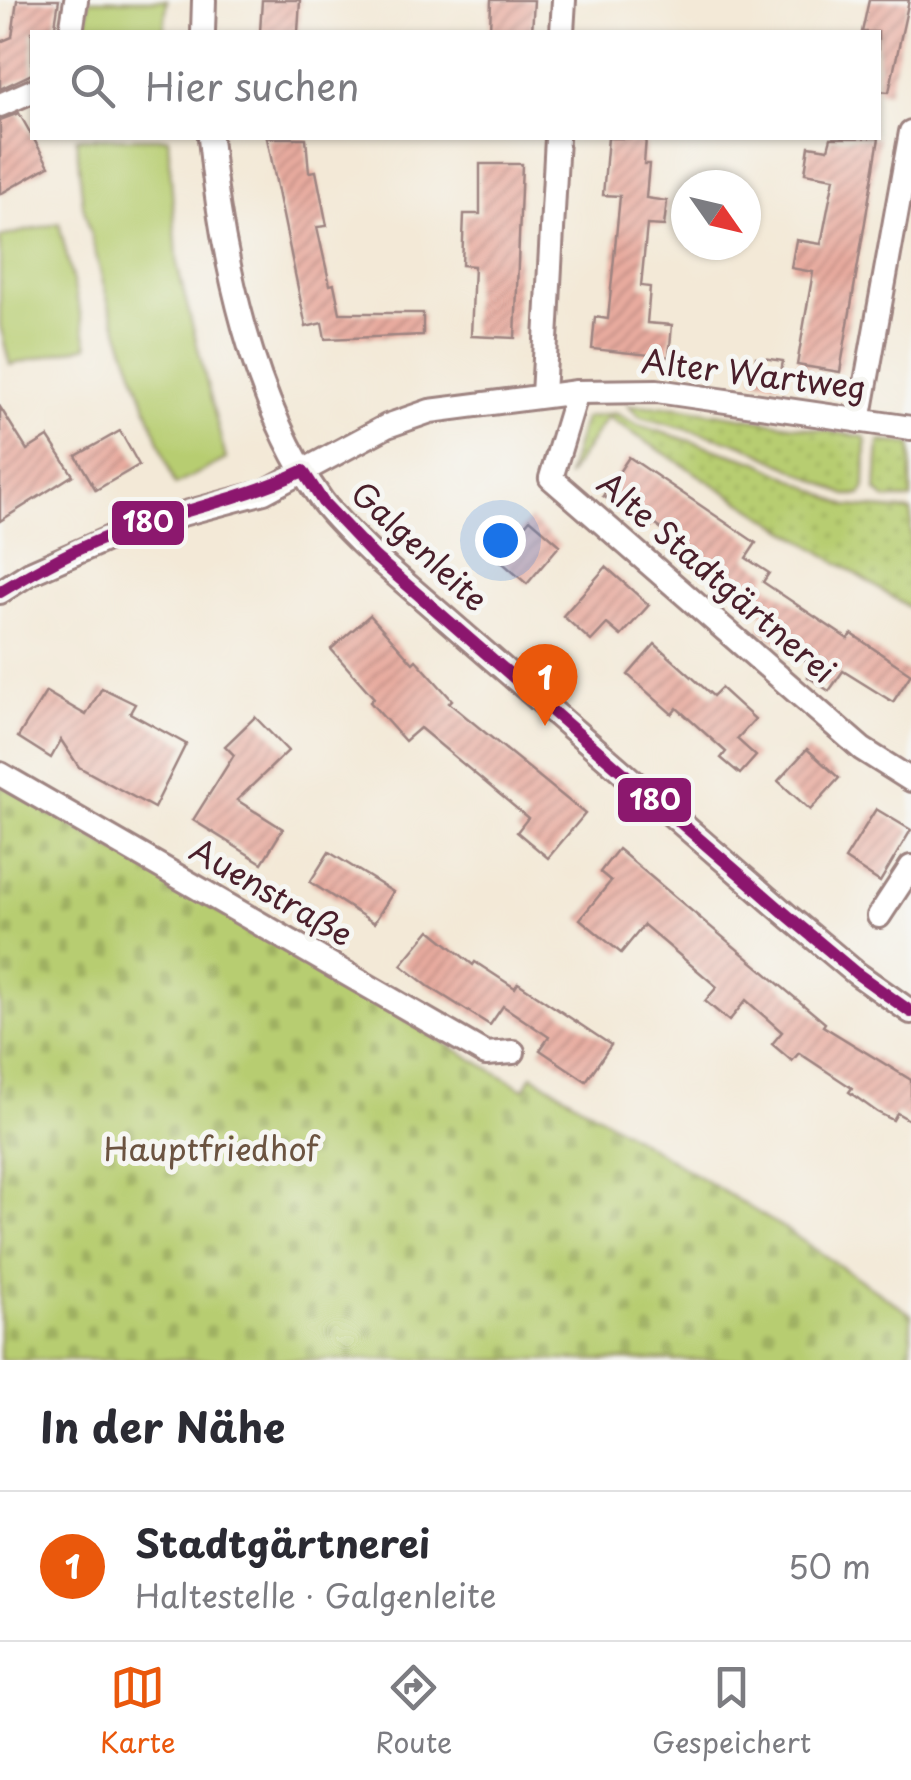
<!DOCTYPE html>
<html lang="de">
<head>
<meta charset="utf-8">
<style>
	body { margin:0; font-family:"Playpen Sans",sans-serif; background:#f2f2f3; color:#2b2b33 }
	.compass { position:absolute; left:671px; top:170px; width:90px; height:90px; border-radius:50%; background:#fff; box-shadow:0 2px 8px #0004; rotate:124deg }
	.you { position:absolute; left:500px; top:540px; width:35px; height:35px; margin:-25px; border:8px solid #fff; border-radius:50%; background:#1a73e8; box-shadow:0 0 0 15px #1a73e833 }
	.badge { display:grid; place-items:center; width:65px; height:65px; border-radius:50%; background:#ea580c; color:#fff; font-size:32px; font-weight:700 }
	.pin { position:absolute; translate:-50% -82px; filter:drop-shadow(0 2px 5px #0008) }
	.pin::after { content:''; position:absolute; top:52px; width:35px; height:30px; background:inherit; clip-path:polygon(0 0,100% 0,50% 100%) }
	.list { margin:0; padding:0; list-style:none }
	h2 { display:flex; justify-content:space-between; align-items:center; height:130px; margin:0; padding:0 40px; font-size:42px }
	h2 small { font-size:32px; font-weight:400; color:#7c7c81 }
	.list li { display:grid; grid-template-columns:65px 1fr auto; gap:30px; align-items:center; box-sizing:border-box; height:150px; padding:0 40px; border-top:2px solid #e1e1e2 }
	.list b { display:block; font-size:38px; white-space:nowrap }
	.list p { margin:0; font-size:32px; white-space:nowrap; color:#7c7c81 }
	.list em { font-size:32px; font-style:normal; color:#7c7c81 }
	.icon { flex:none; width:55px; height:55px; fill:none; stroke:currentColor; stroke-width:2; stroke-linecap:round; stroke-linejoin:round }
	.map { position:relative; flex:none; width:911px; height:1360px; overflow:hidden }
	.search { position:absolute; background:#fff; box-shadow:0 2px 8px #0004; left:30px; right:30px; top:30px; height:110px; display:flex; align-items:center; gap:25px; box-sizing:border-box; padding:0 35px; border-radius:0px; color:#7c7c81; font-size:38px }
	.sheet { height:280px; background:#fff }
	nav { display:flex; justify-content:space-around; align-items:center; box-sizing:border-box; height:140px; border-top:2px solid #e1e1e2; background:#fff; font-size:28px; color:#7c7c81 }
	nav a { display:grid; justify-items:center; gap:5px }
	nav .on { color:#ea580c }
	.map>svg:first-child { display:block }
</style>
</head>
<body>
<div class="map">
<svg width="911" height="1360" viewBox="0 0 911 1360">
	<defs>
		<pattern id="grass-dots" width="8" height="8" patternUnits="userSpaceOnUse" patternTransform="scale(2.5)"><rect width="8" height="8" fill="#b7cd71"/><path d="M2 2h.1M6 6h.1" fill="none" stroke="#9fb062" stroke-width="1.8" stroke-linecap="round"/></pattern>
		<pattern id="cemetery-stones" width="16" height="16" patternUnits="userSpaceOnUse" patternTransform="scale(2.5)"><rect width="16" height="16" fill="#b7cd71"/><path d="M2 7V4a2 2 0 0 1 4 0v3zM10 15v-3a2 2 0 0 1 4 0v3z" fill="#9fb062"/></pattern>
		<pattern id="building-hatch" width="6" height="6" patternUnits="userSpaceOnUse" patternTransform="scale(2.5)"><rect width="6" height="6" fill="#e8ab9f"/><path d="M-1 1l2-2M0 6l6-6M5 7l2-2" fill="none" stroke="#be8b82"/></pattern>
	</defs>
	<rect width="100%" height="100%" fill="#f6f6f2"/>
	<filter id="ink" filterUnits="userSpaceOnUse"><feTurbulence type="fractalNoise" baseFrequency=".01" numOctaves="2"/><feDisplacementMap in="SourceGraphic" scale="20" xChannelSelector="R" yChannelSelector="G"/><feConvolveMatrix kernelMatrix="1 2 1 2 8 2 1 2 1" color-interpolation-filters="sRGB"/></filter>
	<filter id="wash" filterUnits="userSpaceOnUse"><feTurbulence type="fractalNoise" baseFrequency=".0048" numOctaves="4" result="noise"/><feDisplacementMap in="SourceGraphic" scale="40" xChannelSelector="R" yChannelSelector="G"/><feGaussianBlur stdDeviation="2.25" result="paint"/><feColorMatrix in="noise" values="0 0 0 0 0 0 0 0 0 0 0 0 0 0 0 0 0 1.4 0 .05"/><feComposite in="paint" operator="in"/></filter>
	<g filter="url(#wash)">
		<rect width="100%" height="100%" fill="#f3e9d7"/>
		<!-- grass -->
		<g fill="url(#grass-dots)" stroke="#80764e" stroke-width="2.5">
			<path d="M628 405 678 407 864 437 866 441 865 487 861 495H846L742 444 640 417Z"/>
			<path d="M615 413 638 425 758 462 847 506 911 511V609L607 417 567 477 584 418Z"/>
			<path d="M879 441 911 444V499H885L876 491Z"/>
		</g>
		<!-- cemetery -->
		<path fill="url(#cemetery-stones)" stroke="#80764e" stroke-width="2.5" d="M0 784 524 1089 532 1075 785 1229 911 1314V1360H0Z"/>
		<!-- park -->
		<g fill="#b7cd71" stroke="#80764e" stroke-width="2.5">
			<path d="M89 0H167L164 32H85Z"/>
			<path d="M76 138H168L178 269 226 459 175 485 109 305 83 205Z"/>
			<path d="M59 223 88 346 10 365 0 325V237Z"/>
		</g>
		<g id="blocks">
			<!-- building -->
			<g fill="url(#building-hatch)">
				<path d="M17 0H59L54 32H32V74L0 89V42L12 37Z"/>
				<path d="M262 0H300L298 32H260Z"/>
				<path d="M491 0H534L532 32H490Z"/>
				<path d="M869 0H909L889 92 878 91V32H862Z"/>
				<path d="M19 113 49 166 0 194V120Z"/>
				<path d="M267 138H306L309 172 316 171 327 226 317 227 330 285 334 284 340 313H423V335L325 339 322 323 306 327Z"/>
				<path d="M608 138H646L644 164H649L646 198 667 201 664 226 647 225 641 286 650 287 647 323 672 325 669 357 592 349 595 317 608 319 620 196 603 195Z"/>
				<path d="M831 138H879L840 372 797 365 813 272 791 268 796 240 821 244 834 178 805 173 809 146 828 149Z"/>
				<path d="M480 164H522L515 338 471 336 474 266 462 265 464 214H480Z"/>
				<path d="M756 357 783 361 779 383 753 379Z"/>
				<path d="M0 407 27 450 48 437 73 475 0 521Z"/>
				<path d="M120 431 139 465 96 490 76 456Z"/>
				<path d="M629 457 756 543 746 558 769 573 763 582 848 639 852 634 911 674 893 702 843 671 829 691 808 677 815 667 758 629 767 616 736 595 739 591 697 563 701 556 653 523 650 528 603 496Z"/>
				<path d="M530 519 560 545 527 584 497 558Z"/>
				<path d="M606 567 649 605 621 636 607 624 591 641 563 616Z"/>
				<path d="M370 615 413 663 416 660 452 700 449 703 585 814 548 858 517 832 528 818 420 728 405 741 370 702 374 698 331 649Z"/>
				<path d="M655 644 713 696 721 688 755 719 737 739 756 756 740 774 721 758 726 752 677 708 672 714 628 675Z"/>
				<path d="M102 688 135 704 130 713 186 744 154 808 79 767 61 740 51 758 18 737 46 692 86 715Z"/>
				<path d="M255 717 288 751 237 800 283 829 262 863 193 820 234 755 225 746Z"/>
				<path d="M807 749 839 778 810 810 778 781Z"/>
				<path d="M876 809 911 830 880 882 845 859Z"/>
				<path d="M618 849 825 1023 823 1026 911 1080V1121L897 1113 893 1120 877 1112 849 1092 852 1088 799 1053 792 1061 772 1044 782 1032 746 1000 729 1021 705 1001 717 987 644 925 621 953 580 919 611 881 600 872Z"/>
				<path d="M329 852 393 892 374 923 310 882Z"/>
				<path d="M430 930 473 965 475 962 515 988 518 983 611 1045 586 1081 540 1050 549 1037 503 1006 490 1025 428 986 401 965Z"/>
			</g>
		</g>
	</g>
	<g filter="url(#ink)">
		<use href="#blocks" fill-opacity="0" stroke="#9e8481" stroke-width="2.5"/>
		<g fill="none" stroke-linecap="round" stroke-linejoin="round">
			<!-- minor casing -->
			<g stroke="#9e8481" stroke-width="28">
				<g id="minor">
					<path d="M71 32 76 0"/>
					<path d="M203 32 204 0"/>
					<path d="M562 32 564 0"/>
					<path d="M0 105 32 91"/>
					<path d="M210 138C221 255 252 403 322 501 337 521 357 539 375 557L788 916 856 973 911 1012"/>
					<path d="M577 392 551 478 862 749 911 780"/>
					<path d="M543 395 557 138"/>
					<path d="M859 421 911 132"/>
					<path d="M0 592 30 573 137 526 264 492 387 426 430 411 577 392 657 391 911 428"/>
					<path d="M0 774 486 1054 513 1052"/>
					<path d="M879 916 911 867"/>
				</g>
			</g>
			<!-- minor -->
			<use href="#minor" stroke="#fff" stroke-width="22"/>
			<!-- bus-1 casing -->
			<g stroke="#f6f6f2" stroke-width="20">
				<g id="bus-1">
					<path d="M303 471 323 502 375 557 788 916 856 973 911 1012"/>
					<path d="M0 592C40 568 81 545 126 530 185 509 246 498 303 471"/>
				</g>
			</g>
			<!-- bus-1 -->
			<use href="#bus-1" stroke="#8c186e" stroke-width="12"/>
		</g>
	</g>
	<g text-anchor="middle" stroke-width="10" stroke-linejoin="round" paint-order="stroke">
		<!-- street labels -->
		<g font-size="32" fill="#4a1f2b" stroke="#f6f6f2">
			<text transform="translate(754 375) rotate(7)" y="11">Alter Wartweg</text>
			<text transform="translate(419 547) rotate(43)" y="11">Galgenleite</text>
			<text transform="translate(716 578) rotate(41)" y="11">Alte Stadtgärtnerei</text>
			<text transform="translate(271 893) rotate(30)" y="11">Auenstraße</text>
		</g>
		<!-- park labels -->
		<g font-size="32" fill="#6b5340" stroke="#f6f6f2">
			<text x="211" y="1161">Hauptfriedhof</text>
		</g>
	</g>
	<g stroke="#f6f6f2" stroke-width="4">
		<rect x="110" y="499" width="76" height="48" rx="10" fill="#8c186e"/>
		<rect x="616" y="776" width="77" height="48" rx="10" fill="#8c186e"/>
	</g>
	<g font-size="28" text-anchor="middle" font-weight="bold" fill="#fff">
		<text x="148" y="532">180</text>
		<text x="655" y="810">180</text>
	</g>
</svg>
<svg class="compass" viewBox="-18 -18 36 36"><path d="M0-13l5 13h-10z" fill="#e53935"/><path d="M0 13l5-13h-10z" fill="#7c7c81"/></svg>
<div class="you"></div>
<div class="pin badge" style="left:545px;top:726px">1</div>
<div class="search"><svg class="icon" aria-label="search" viewBox="0 0 24 24"><circle cx="10" cy="10" r="6"/><path d="M15 15l6 6"/></svg>Hier suchen</div>
</div>
<section class="sheet">
<h2>In der Nähe<small></small></h2>
<ul class="list">
<li><span class="badge">1</span><div><b>Stadtgärtnerei</b><p>Haltestelle · Galgenleite</p></div><em>50 m</em></li>
</ul>
</section>
<nav>
<a class="on"><svg class="icon" aria-label="map" viewBox="0 0 24 24"><path d="M3 6l6-2 6 2 6-2v14l-6 2-6-2-6 2zM9 4v14M15 6v14"/></svg>Karte</a>
<a><svg class="icon" aria-label="directions" viewBox="0 0 24 24"><path d="M12 3l9 9-9 9-9-9zM9 14v-3h6M13 9l2 2-2 2"/></svg>Route</a>
<a><svg class="icon" aria-label="saved" viewBox="0 0 24 24"><path d="M7 4h10v16l-5-4-5 4z"/></svg>Gespeichert</a>
</nav>
</body>
</html>
